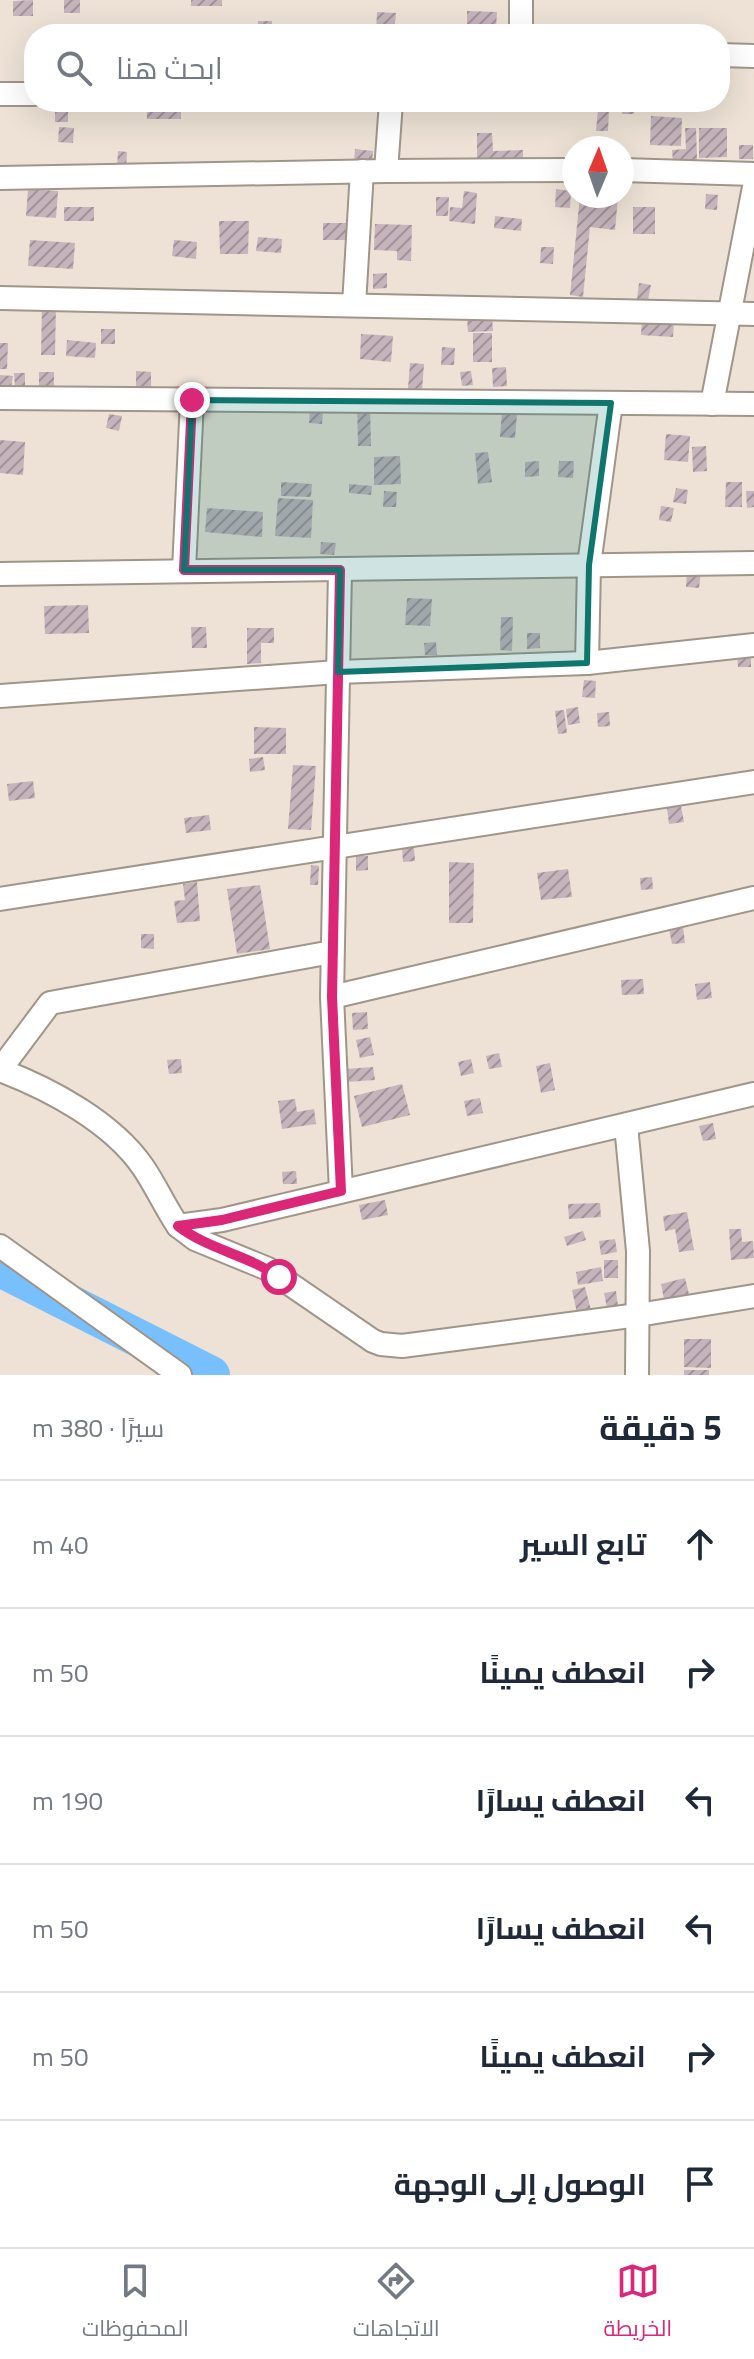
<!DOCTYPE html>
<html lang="ar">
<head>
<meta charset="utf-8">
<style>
	body { margin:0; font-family:"Titillium Web",Cairo,sans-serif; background:#f2f2f3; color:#1f2937; direction:rtl }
	.compass { position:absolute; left:562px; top:136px; width:72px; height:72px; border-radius:50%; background:#fff; box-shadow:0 8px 32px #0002; rotate:2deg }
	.stop { position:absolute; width:24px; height:24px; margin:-18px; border:6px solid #db2777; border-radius:50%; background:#fff }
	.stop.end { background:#db2777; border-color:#fff; box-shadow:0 2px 8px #0008 }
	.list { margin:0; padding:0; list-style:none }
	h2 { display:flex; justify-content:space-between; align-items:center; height:104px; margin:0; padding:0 32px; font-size:34px }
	h2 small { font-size:26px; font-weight:400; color:#747a83 }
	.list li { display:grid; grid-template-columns:52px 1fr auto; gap:24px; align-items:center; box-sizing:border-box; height:128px; padding:0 32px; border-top:2px solid #e0e1e3 }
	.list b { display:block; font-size:30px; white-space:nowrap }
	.list em { font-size:26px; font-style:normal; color:#747a83 }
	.icon { flex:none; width:44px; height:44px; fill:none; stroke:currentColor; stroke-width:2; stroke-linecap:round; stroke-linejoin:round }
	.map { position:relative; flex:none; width:754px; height:1375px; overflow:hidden; direction:ltr }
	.search { position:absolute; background:#fff; box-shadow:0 8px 32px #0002; left:24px; right:24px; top:24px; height:88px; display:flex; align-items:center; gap:20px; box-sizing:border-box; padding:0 28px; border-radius:32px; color:#747a83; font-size:30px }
	.sheet { height:872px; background:#fff }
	nav { display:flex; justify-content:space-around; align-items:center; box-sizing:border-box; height:112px; border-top:2px solid #e0e1e3; background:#fff; font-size:22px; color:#747a83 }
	nav a { display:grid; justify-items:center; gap:4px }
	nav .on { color:#db2777 }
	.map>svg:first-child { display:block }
</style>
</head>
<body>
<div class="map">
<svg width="754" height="1375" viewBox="0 0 754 1375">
	<defs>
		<pattern id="building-hatch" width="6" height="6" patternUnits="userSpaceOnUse" patternTransform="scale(2)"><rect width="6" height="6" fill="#c5b4bc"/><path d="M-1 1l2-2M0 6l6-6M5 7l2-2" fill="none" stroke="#a09298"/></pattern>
	</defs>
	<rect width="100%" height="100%" fill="#ede2d5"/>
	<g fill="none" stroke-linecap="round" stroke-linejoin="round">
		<!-- river -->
		<path stroke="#77bffd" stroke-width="38" d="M0 1268 211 1375"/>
	</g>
	<!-- building -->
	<g fill="url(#building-hatch)">
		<path d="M33 0V16H13V1Z"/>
		<rect x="64" y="0" width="16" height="13"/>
		<rect x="191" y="0" width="31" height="6"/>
		<path d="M467 11 497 12 496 28H467Z"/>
		<path d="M377 12 396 13 394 34H376Z"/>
		<rect x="258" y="21" width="14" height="13"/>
		<rect x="622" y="102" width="12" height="12"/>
		<rect x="147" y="104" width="34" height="15"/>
		<rect x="55" y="105" width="13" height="17"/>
		<path d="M598 109 609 110 608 131H596Z"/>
		<path d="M651 116 682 118 681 146 650 145Z"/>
		<path d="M59 127 74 128 73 143 58 142Z"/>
		<path d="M685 128H696L697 160 673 161 672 150 686 149Z"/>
		<path d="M699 128H727V157L699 158Z"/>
		<path d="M477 133H492L493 151 523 150V161L477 162Z"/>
		<rect x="739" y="145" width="14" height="14"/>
		<path d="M355 149 373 151 372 163 354 162Z"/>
		<path d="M118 151 127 152 126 168 117 167Z"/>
		<path d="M28 189 58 191 56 218 26 216Z"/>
		<path d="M556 189 571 191 570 208 555 207Z"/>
		<path d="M464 191 477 193 475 224 449 221 450 207 462 208Z"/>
		<path d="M706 194 718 195 717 210 705 209Z"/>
		<path d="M580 196 618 197 615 230 590 227 583 297 570 295Z"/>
		<path d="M436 197H449L448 216H436Z"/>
		<rect x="64" y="207" width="30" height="14"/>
		<rect x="633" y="207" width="22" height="27"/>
		<path d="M495 216 522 219 521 231 494 228Z"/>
		<path d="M219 221H249L248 254H220Z"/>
		<rect x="323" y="223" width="25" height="17"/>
		<path d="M375 224 412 225 411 261 397 260V251L374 250Z"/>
		<path d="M258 237 282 239 281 253 256 251Z"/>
		<path d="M30 240 75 243 73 269 28 266Z"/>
		<path d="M174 240 197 242 196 259 172 256Z"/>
		<path d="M541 247H554L553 264 540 263Z"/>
		<path d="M387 273V288L373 289V274Z"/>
		<path d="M639 283 651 285 648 300 637 299Z"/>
		<path d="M42 305H56L55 355H41Z"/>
		<path d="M492 317 493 331 468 332 467 318Z"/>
		<path d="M642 319 674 321 673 337 641 335Z"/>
		<rect x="101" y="329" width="14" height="15"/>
		<rect x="473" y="333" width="19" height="29"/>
		<path d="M361 334 393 336 391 362 360 359Z"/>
		<path d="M67 340 96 343 95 358 66 356Z"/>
		<path d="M0 343H8L7 369H0Z"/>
		<path d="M442 347 455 348 454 365H441Z"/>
		<path d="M410 363 424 364 422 390 408 389Z"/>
		<path d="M506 367 507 386 493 387 492 368Z"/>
		<path d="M136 371 151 372V387H136Z"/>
		<path d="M471 371 473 385 462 386 460 372Z"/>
		<rect x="39" y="372" width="15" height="17"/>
		<path d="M14 373H25V387H15Z"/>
		<path d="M0 375 13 376 11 388 0 387Z"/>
		<path d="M357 402H370L371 446H358Z"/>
		<path d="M310 409 323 410 322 424 309 423Z"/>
		<path d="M502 412 517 413 515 438 500 437Z"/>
		<path d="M109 414 122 416 119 431 106 428Z"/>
		<path d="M666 434 690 436 688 462 664 460Z"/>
		<path d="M0 440 25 442 23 475 0 473Z"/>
		<path d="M706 446 707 471 693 472 692 447Z"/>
		<path d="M488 452 492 482 478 484 475 453Z"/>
		<path d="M400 456 401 484 374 485V457Z"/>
		<path d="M539 461V476L525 477V462Z"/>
		<path d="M559 461H574L573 478 558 477Z"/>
		<path d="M281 482 312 484 311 497 281 496Z"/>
		<path d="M726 482H742V507H725Z"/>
		<path d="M349 484 372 486 371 495 349 493Z"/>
		<path d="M676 488 688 490 686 504 673 502Z"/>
		<path d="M384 491 397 492 396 507H383Z"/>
		<path d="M746 491H754V507L747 508Z"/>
		<path d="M278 498 313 500 311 538 275 536Z"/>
		<path d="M661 506 674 508 671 522 659 520Z"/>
		<path d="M207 508 263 512 262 537 205 532Z"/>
		<path d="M321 542 336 543 334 555 320 554Z"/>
		<path d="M687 570 701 571 699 588 686 587Z"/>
		<path d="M407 598 432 599 430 626 405 625Z"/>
		<path d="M88 605 89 633 45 634 44 606Z"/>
		<path d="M501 617H513L512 651 500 650Z"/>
		<path d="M191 627H206L207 648H192Z"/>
		<path d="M247 628H274V643H261V663L247 664Z"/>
		<path d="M527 633H540V648L527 649Z"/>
		<path d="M436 642 437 655H425L424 643Z"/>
		<path d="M751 653V667H738L737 654Z"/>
		<path d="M584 680 596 681 595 698 582 697Z"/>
		<path d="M578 707 580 723 568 725 566 709Z"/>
		<path d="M564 710 567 733 558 734 555 711Z"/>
		<path d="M609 712 610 726 598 727 597 713Z"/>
		<path d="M254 727 286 728V754H254Z"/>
		<path d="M263 757 265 770 250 772 249 759Z"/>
		<path d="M293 765 316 766 311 830 288 829Z"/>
		<path d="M33 781 35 798 9 801 7 784Z"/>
		<path d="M681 806 684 822 669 824 667 808Z"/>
		<path d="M209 815 211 830 186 833 184 818Z"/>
		<path d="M402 848H414L415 861 403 862Z"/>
		<path d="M356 856H368V870L356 871Z"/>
		<path d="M449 862 474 863 473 923H449Z"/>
		<path d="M311 865 319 866 318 885H310Z"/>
		<path d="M568 869 572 897 541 900 537 873Z"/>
		<path d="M652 877 653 889 641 890 640 878Z"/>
		<path d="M197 882 200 921 177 923 174 901 185 900 183 884Z"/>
		<path d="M260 885 270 949 237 954 227 889Z"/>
		<path d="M683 927 685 943 672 944 669 929Z"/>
		<path d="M141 934H154V949L141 948Z"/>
		<path d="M643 979 644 994 622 995 621 980Z"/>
		<path d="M710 982 712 998 697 1000 695 984Z"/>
		<path d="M367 1012 368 1029 353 1030 352 1013Z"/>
		<path d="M370 1037 374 1055 360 1058 356 1040Z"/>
		<path d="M499 1053 502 1067 489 1069 486 1056Z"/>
		<path d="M181 1059 182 1073 169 1074 167 1060Z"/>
		<path d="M471 1059 474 1073 461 1076 458 1062Z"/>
		<path d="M550 1063 555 1090 541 1093 536 1066Z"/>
		<path d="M373 1067 375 1080 346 1082 345 1069Z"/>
		<path d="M402 1084 410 1115 362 1127 354 1096Z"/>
		<path d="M480 1098 483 1113 467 1116 464 1101Z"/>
		<path d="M295 1099 297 1112 314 1109 316 1124 282 1129 278 1101Z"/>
		<path d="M713 1123 716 1139 703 1141 699 1126Z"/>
		<path d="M296 1171 297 1184H283L282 1172Z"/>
		<path d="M385 1200 388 1215 362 1220 359 1205Z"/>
		<path d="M600 1203 601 1217 569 1219 568 1204Z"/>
		<path d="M687 1212 694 1250 679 1252 675 1229 665 1231 663 1216Z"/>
		<path d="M729 1229H741L742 1242 753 1241 754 1258 731 1260Z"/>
		<path d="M583 1231 586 1240 567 1246 564 1237Z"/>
		<path d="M615 1239 617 1252 601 1255 599 1241Z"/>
		<rect x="604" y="1260" width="14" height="18"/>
		<path d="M601 1267 603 1281 578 1285 576 1272Z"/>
		<path d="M685 1278 689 1294 664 1299 661 1284Z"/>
		<path d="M585 1287 591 1310 577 1313 572 1290Z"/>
		<path d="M616 1291 618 1306 607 1308 604 1293Z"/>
		<path d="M684 1339H711V1368L684 1367Z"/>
		<rect x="684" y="1370" width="25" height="5"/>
	</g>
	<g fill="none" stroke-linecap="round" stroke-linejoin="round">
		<!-- street casing -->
		<g stroke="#a09589" stroke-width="26">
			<g id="street">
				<path d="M521 34V0"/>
				<path d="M720 55 754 56"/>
				<path d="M0 94H34"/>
				<path d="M622 170 754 174"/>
				<path d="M386 171 391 102"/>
				<path d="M0 178 386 171 574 170"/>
				<path d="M0 298 754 314"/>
				<path d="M354 305 362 171"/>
				<path d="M0 398 754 404"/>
				<path d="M712 404 754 187"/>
				<path d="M184 570 192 400"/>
				<path d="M340 570 332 997 341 1191"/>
				<path d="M0 574 754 563"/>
				<path d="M587 663 589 565 611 403"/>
				<path d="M0 696 338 672 587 663 754 645"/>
				<path d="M0 899 754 782"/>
				<path d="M332 997 754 898"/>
				<path d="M0 1070C50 1089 112 1122 143 1167 156 1186 165 1207 178 1226L222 1220 754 1094"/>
				<path d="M0 1070 50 1003 332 952"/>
				<path d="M626 1125 638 1251 637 1375"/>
				<path d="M178 1226 195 1239 268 1269 373 1341 381 1344 402 1346 638 1315 754 1296"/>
				<path d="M0 1246 180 1375"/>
			</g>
		</g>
		<!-- street -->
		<use href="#street" stroke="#fff" stroke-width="22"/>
	</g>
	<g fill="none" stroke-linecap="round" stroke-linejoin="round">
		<!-- route -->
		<path stroke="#db2777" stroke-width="10" d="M192 400 184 570H340L332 997 341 1191 222 1220 178 1226C209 1250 248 1255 279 1277"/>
	</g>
	<!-- marked area -->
	<path fill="#0f766e" fill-opacity="0.2" stroke="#0f766e" stroke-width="6" stroke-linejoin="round" d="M192 400 611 403 589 565 587 663 338 672 340 570H184Z"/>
</svg>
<svg class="compass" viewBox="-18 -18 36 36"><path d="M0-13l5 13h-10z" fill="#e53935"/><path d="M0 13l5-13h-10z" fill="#747a83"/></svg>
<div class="stop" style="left:279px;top:1277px"></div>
<div class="stop end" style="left:192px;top:400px"></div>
<div class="search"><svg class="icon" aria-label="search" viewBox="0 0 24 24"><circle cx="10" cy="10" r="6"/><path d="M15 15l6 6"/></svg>ابحث هنا</div>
</div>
<section class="sheet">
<h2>5 دقيقة<small>سيرًا · 380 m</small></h2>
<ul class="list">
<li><svg class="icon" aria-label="ahead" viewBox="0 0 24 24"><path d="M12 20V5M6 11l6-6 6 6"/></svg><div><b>تابع السير</b></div><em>40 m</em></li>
<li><svg class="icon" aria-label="right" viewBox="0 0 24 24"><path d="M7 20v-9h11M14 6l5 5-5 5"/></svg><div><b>انعطف يمينًا</b></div><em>50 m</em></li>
<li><svg class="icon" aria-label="left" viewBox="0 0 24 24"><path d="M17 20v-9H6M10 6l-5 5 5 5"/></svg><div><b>انعطف يسارًا</b></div><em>190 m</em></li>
<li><svg class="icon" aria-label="left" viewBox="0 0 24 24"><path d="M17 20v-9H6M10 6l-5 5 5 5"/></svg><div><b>انعطف يسارًا</b></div><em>50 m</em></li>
<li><svg class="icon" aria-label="right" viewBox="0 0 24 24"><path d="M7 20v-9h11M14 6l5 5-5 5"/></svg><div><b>انعطف يمينًا</b></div><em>50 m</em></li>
<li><svg class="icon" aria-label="arrive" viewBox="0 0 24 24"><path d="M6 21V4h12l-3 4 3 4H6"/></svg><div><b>الوصول إلى الوجهة</b></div></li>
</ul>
</section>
<nav>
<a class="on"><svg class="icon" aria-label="map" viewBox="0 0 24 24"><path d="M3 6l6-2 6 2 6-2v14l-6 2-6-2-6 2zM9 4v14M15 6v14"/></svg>الخريطة</a>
<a><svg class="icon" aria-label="directions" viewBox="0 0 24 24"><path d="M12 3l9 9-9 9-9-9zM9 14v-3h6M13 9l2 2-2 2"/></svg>الاتجاهات</a>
<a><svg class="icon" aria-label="saved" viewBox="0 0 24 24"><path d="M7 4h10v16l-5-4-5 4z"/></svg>المحفوظات</a>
</nav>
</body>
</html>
